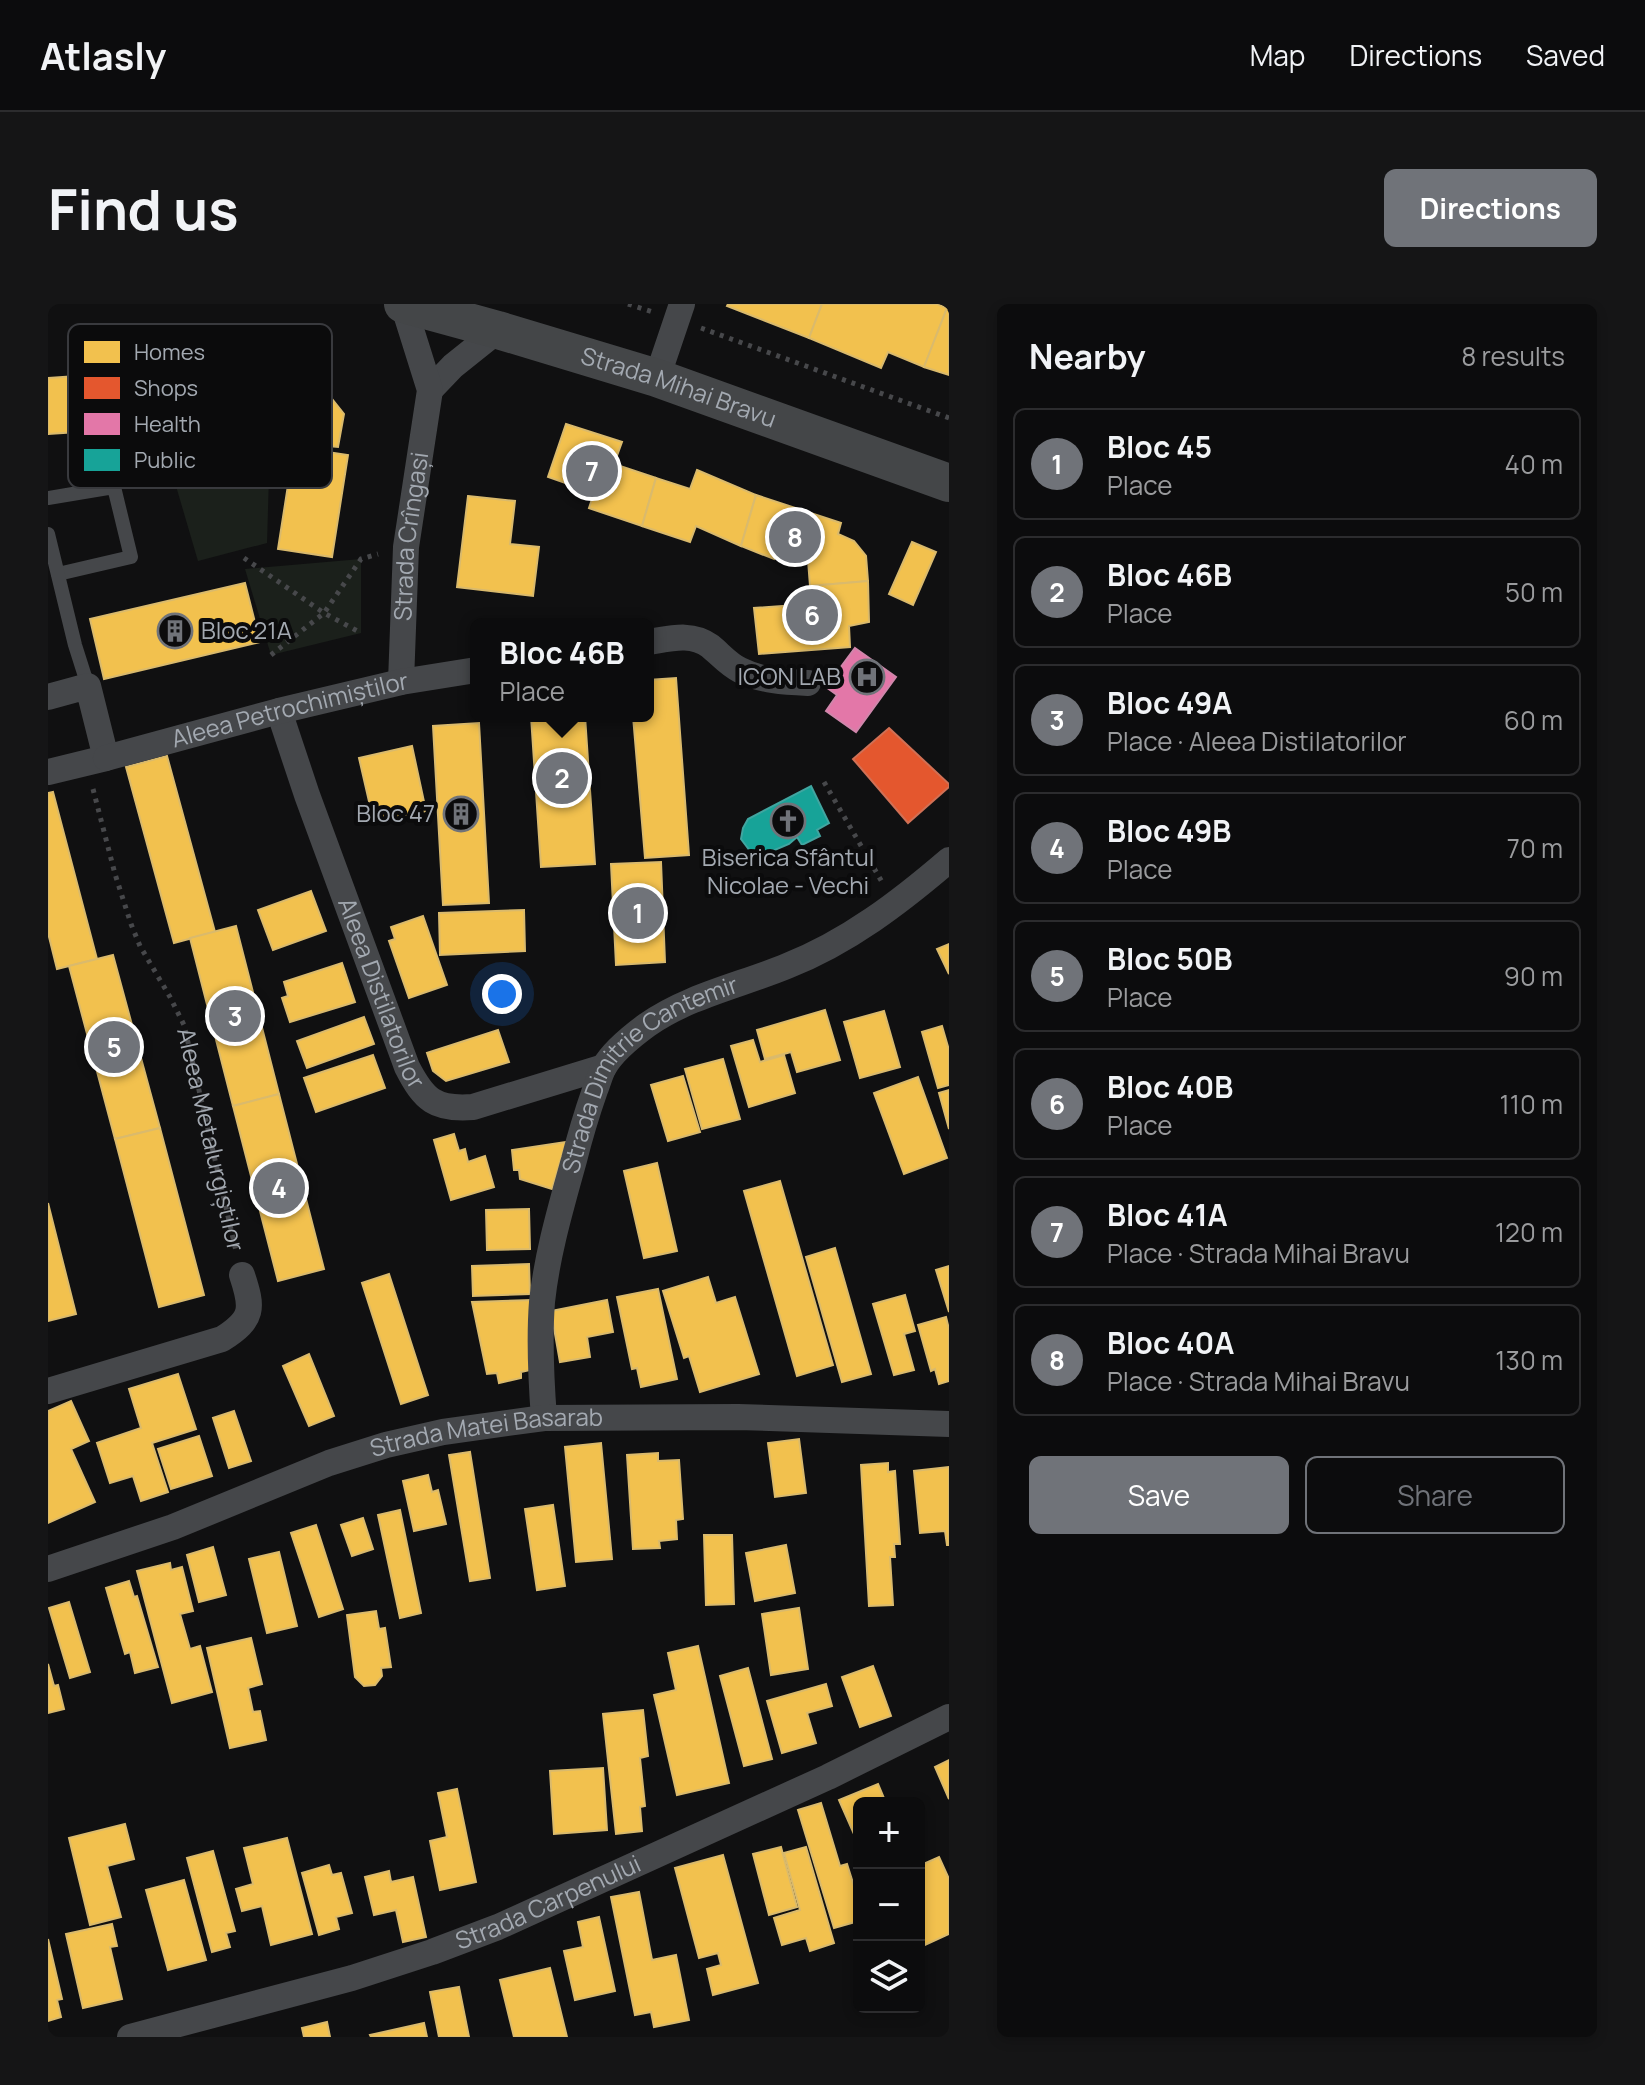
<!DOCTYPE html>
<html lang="en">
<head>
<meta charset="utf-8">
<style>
	body { margin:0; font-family:Manrope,sans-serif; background:#151516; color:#f1f3f6 }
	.controls { position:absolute; right:24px; bottom:24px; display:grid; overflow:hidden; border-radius:12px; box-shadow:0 4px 12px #0003 }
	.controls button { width:72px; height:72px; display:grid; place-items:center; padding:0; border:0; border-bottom:2px solid #2c2c2e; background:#0c0c0d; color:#f1f3f6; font:40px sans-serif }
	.you { position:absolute; left:454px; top:690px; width:28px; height:28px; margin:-20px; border:6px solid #fff; border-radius:50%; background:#1a73e8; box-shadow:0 0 0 12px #1a73e833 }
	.badge { display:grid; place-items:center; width:52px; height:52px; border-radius:50%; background:#707379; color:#fff; font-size:26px; font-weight:700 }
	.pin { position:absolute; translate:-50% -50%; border:4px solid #fff; box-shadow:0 2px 8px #0006 }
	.popup { position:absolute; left:422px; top:314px; width:184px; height:104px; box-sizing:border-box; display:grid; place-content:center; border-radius:12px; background:#0c0c0d; filter:drop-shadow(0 2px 6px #0005); font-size:26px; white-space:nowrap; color:#9a9b9d }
	.popup b { font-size:30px; color:#f1f3f6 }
	.popup::after { content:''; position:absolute; left:50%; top:100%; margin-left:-16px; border:16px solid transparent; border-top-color:#0c0c0d }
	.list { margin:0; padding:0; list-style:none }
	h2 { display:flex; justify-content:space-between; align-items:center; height:104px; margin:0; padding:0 32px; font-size:34px }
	h2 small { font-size:26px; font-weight:400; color:#9a9b9d }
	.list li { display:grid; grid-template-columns:52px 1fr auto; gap:24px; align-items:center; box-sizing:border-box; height:112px; margin:0 16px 16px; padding:0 16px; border:2px solid #2c2c2e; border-radius:12px }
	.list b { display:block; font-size:30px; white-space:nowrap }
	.list p { margin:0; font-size:26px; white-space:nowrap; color:#9a9b9d }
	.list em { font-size:26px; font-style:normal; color:#9a9b9d }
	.actions { display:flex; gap:16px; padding:24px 32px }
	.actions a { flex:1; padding:18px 0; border:2px solid #707379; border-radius:12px; text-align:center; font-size:28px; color:#707379 }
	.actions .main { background:#707379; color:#fff }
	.icon { flex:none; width:44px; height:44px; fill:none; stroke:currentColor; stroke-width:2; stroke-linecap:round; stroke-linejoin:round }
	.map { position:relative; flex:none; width:901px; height:1733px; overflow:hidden; border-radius:12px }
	header { display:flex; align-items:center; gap:48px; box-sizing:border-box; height:112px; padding:0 40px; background:#0c0c0d; border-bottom:2px solid #2c2c2e }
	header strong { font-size:38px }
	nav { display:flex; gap:44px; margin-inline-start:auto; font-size:28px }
	.intro { display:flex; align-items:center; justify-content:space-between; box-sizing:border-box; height:192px; padding:0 48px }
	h1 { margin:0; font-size:56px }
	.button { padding:20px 36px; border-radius:12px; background:#707379; color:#fff; font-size:28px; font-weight:700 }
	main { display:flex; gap:48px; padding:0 48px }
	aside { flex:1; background:#0c0c0d; border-radius:12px; box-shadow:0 4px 12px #0003 }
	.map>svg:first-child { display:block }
</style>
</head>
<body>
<header>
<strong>Atlasly</strong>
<nav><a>Map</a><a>Directions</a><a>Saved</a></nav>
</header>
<div class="intro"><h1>Find us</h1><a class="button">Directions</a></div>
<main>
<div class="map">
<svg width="901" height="1733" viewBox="0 0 901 1733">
	<rect width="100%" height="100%" fill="#101011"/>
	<!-- green -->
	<g fill="#1b201b">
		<path d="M222 136 219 239 150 257 116 141Z"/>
		<path d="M313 255V329L223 351 197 265Z"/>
	</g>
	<!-- homes -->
	<g fill="#f2c14e" stroke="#daba6c" stroke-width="2">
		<path d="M680 0H774L761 34 679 2Z"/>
		<path d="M774 0H889L899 4 876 63 840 48 833 64 761 34Z"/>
		<path d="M899 4 901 5V71L876 63Z"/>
		<path d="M107 54 221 59 214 117 165 115 164 101H108Z"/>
		<path d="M221 59 273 81 296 110 290 143 237 138 242 121 214 117Z"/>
		<path d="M72 69 75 125 0 130V74Z"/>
		<path d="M518 120 574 138 566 160 608 174 594 222 541 204 546 189 500 173Z"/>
		<path d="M246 143 300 151 284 253 230 245Z"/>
		<path d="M649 166 708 191 693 242 648 222 642 238 594 222 608 174 642 185Z"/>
		<path d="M708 191 793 219 790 230 806 237 818 252 820 277 762 282 760 256 728 245 726 255 693 242Z"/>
		<path d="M420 192 467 197 462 240 491 243 485 292 409 283Z"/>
		<path d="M864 238 888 248 865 301 841 290Z"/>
		<path d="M820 277 821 318 801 322 802 343 711 350 706 304 762 300V282Z"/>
		<path d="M197 279 212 338 56 375 42 315Z"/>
		<path d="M628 374 641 551 597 554 585 412H600V376Z"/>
		<path d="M483 412H537L547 560 493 563Z"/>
		<path d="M431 419 441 599 395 601 385 422Z"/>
		<path d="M364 442 378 507 326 519 311 454Z"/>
		<path d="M119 452 167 628 126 639 78 463Z"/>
		<path d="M5 488 49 655 9 665 0 629V489Z"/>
		<path d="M613 558 617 658 568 661 563 560Z"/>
		<path d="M263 587 278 627 225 646 210 606Z"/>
		<path d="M476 606 477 647 392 651 391 609Z"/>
		<path d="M375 612 399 681 361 694 341 637 347 635 343 623Z"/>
		<path d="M188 622 231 790 185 802 142 634Z"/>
		<path d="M901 640V670L889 645Z"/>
		<path d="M65 651 112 824 67 835 21 662Z"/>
		<path d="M294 659 307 698 242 718 234 694 240 692 236 678Z"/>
		<path d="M777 706 792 756 749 768 743 748 717 755 709 726Z"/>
		<path d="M836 707 852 763 812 774 796 718Z"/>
		<path d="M316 713 326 740 259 764 249 737Z"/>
		<path d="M894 722 901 746V781L890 784 874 728Z"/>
		<path d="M450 726 461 758 398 777 385 767 379 749Z"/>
		<path d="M705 736 712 758 736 751 747 789 701 803 683 742Z"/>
		<path d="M325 751 337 784 268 808 256 774Z"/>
		<path d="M675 755 692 815 654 825 637 765Z"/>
		<path d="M635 772 652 828 620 837 603 781Z"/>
		<path d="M870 773 899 854 856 870 826 789Z"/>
		<path d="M901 786V825L891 789Z"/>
		<path d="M231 790 276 965 230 977 185 802Z"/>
		<path d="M112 824 156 991 111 1003 67 835Z"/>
		<path d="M406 830 411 847 417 845 420 858 437 852 446 883 403 896 386 836Z"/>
		<path d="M518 838 504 885 472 875 471 866H466L464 846Z"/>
		<path d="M609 859 629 947 596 954 576 867Z"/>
		<path d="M732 877 785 1061 749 1072 696 887Z"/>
		<path d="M0 899 28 1010 0 1017Z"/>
		<path d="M481 905 482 945 439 946 438 906Z"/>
		<path d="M787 944 823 1070 794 1078 758 953Z"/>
		<path d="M481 960 482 990 425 992 424 962Z"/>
		<path d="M901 962V1008L888 966Z"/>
		<path d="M341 970 380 1091 353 1100 314 979Z"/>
		<path d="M660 973 668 999 687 993 711 1070 652 1088 641 1052 636 1054 615 987Z"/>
		<path d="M610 985 629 1075 593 1083 589 1064 584 1065 569 993Z"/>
		<path d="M857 991 867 1027 856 1030 866 1066 846 1071 825 1000Z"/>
		<path d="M483 996 482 1066 473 1068V1074L451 1079 449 1069 439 1070 424 998Z"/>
		<path d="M559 996 565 1028 539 1033 542 1053 512 1058 503 1007Z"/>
		<path d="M898 1013 901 1025V1077L891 1080 887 1065 883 1067 870 1021Z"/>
		<path d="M261 1050 286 1112 261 1122 235 1062Z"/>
		<path d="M130 1070 148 1125 104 1139 120 1188 93 1197 85 1172 62 1179 49 1139 93 1124 81 1085Z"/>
		<path d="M23 1097 41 1137 23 1145 47 1198 0 1219V1107Z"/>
		<path d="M186 1107 203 1157 181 1164 165 1114Z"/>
		<path d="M151 1132 164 1172 123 1185 110 1145Z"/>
		<path d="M751 1135 758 1189 727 1193 720 1139Z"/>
		<path d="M553 1139 564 1255 528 1258 517 1143Z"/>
		<path d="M422 1148 442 1274 422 1277 401 1151Z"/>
		<path d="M610 1149V1157L631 1156 635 1215 628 1216 629 1235 611 1237 612 1244 585 1245 579 1151Z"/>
		<path d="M840 1159V1168L847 1167 852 1240H846L847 1253H842L845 1301 821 1302 813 1161Z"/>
		<path d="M901 1163V1241H899L897 1227 872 1229 866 1167Z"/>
		<path d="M380 1171 384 1188 390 1186 398 1220 366 1227 355 1177Z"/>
		<path d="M505 1201 517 1282 489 1286 477 1205Z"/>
		<path d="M352 1206 373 1309 352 1314 330 1211Z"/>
		<path d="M315 1214 325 1245 304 1252 293 1221Z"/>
		<path d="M268 1221 295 1305 271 1313 243 1229Z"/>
		<path d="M656 1231H684L686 1300 658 1301Z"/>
		<path d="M738 1241 747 1289 707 1297 698 1249Z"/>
		<path d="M165 1243 178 1291 151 1298 139 1251Z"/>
		<path d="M231 1248 249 1322 219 1329 201 1255Z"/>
		<path d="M122 1259 123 1266 134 1263 145 1307 132 1310 142 1345 152 1342 164 1388 124 1399 89 1267Z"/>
		<path d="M81 1277 86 1293 89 1292 110 1363 87 1369 82 1348 77 1350 58 1284Z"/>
		<path d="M21 1298 42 1368 22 1374 1 1304Z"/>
		<path d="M751 1304 760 1365 723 1371 714 1310Z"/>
		<path d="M328 1307 331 1325 337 1324 343 1363 333 1364 334 1372 327 1381 316 1382 307 1373 299 1311Z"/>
		<path d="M203 1334 214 1380 200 1384 205 1408 212 1407 218 1436 182 1444 159 1344Z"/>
		<path d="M650 1342 681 1479 629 1491 606 1391 628 1386 620 1349Z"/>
		<path d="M0 1360 6 1382 10 1381 16 1405 0 1409Z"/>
		<path d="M825 1362 843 1412 812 1423 794 1373Z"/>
		<path d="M700 1364 724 1455 696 1462 672 1372Z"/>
		<path d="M778 1380 784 1402 759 1409 768 1439 734 1449 719 1397Z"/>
		<path d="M595 1406 600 1452 592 1454 597 1502 592 1503 594 1527 568 1530 555 1410Z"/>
		<path d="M901 1456V1495L887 1463Z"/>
		<path d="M555 1464 559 1526 506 1530 502 1467Z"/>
		<path d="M830 1480 838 1499H811V1536L809 1537 791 1496Z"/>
		<path d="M409 1485 428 1578 392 1586 382 1537 399 1533 390 1489Z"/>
		<path d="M773 1499 792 1562 799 1560 811 1598V1617L786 1624 750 1506Z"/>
		<path d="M77 1520 86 1555 59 1562 73 1613 42 1621 21 1534Z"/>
		<path d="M239 1534 264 1630 223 1641 214 1602 194 1607 188 1585 205 1580 196 1544Z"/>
		<path d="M733 1543 749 1603 721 1611 705 1550Z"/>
		<path d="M758 1543 786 1639 762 1647 758 1634 734 1641 726 1614 752 1606 736 1549Z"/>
		<path d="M165 1547 187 1627 178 1629 182 1643 164 1648 139 1554Z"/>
		<path d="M675 1551 710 1679 665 1691 659 1665 673 1661 670 1649 651 1654 627 1564Z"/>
		<path d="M891 1553 901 1575V1630L877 1641 871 1629V1562Z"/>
		<path d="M281 1561 284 1571 293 1569 304 1609 288 1613 291 1625 271 1631 254 1569Z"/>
		<path d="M341 1567 343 1578 365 1573 378 1633 355 1638 348 1606 326 1611 317 1573Z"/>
		<path d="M136 1576 158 1656 120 1666 98 1586Z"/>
		<path d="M591 1588 604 1656 628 1651 641 1716 606 1723 603 1708 587 1711 563 1593Z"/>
		<path d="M551 1613 567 1687 527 1696 516 1647 535 1643 530 1618Z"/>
		<path d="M64 1620 69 1642 62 1643 74 1695 35 1704 18 1630Z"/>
		<path d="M0 1635 14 1695 9 1696 13 1713 0 1717Z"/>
		<path d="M502 1664 519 1733H466L452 1676Z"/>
		<path d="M411 1683 421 1733H391L382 1688Z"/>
		<path d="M279 1718 282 1733H256L254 1724Z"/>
		<path d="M376 1719 379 1733H323L322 1731Z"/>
	</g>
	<!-- shops -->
	<path fill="#e4572e" stroke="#d07055" stroke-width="2" d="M841 424 901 480V483L860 519 805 455Z"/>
	<!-- health -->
	<path fill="#e377a8" stroke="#d086ab" stroke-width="2" d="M807 344 848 373 808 428 778 407 789 391 778 383Z"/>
	<!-- public -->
	<path fill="#17a398" stroke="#41a5a0" stroke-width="2" d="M763 482 781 519 769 526 772 532 754 541 749 533 741 540 715 551 702 547 693 535 695 524 700 515Z"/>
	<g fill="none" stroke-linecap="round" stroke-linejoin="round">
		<!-- path -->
		<g stroke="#47484b" stroke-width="5" stroke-dasharray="4 6" stroke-linecap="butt">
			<path d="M580 0 605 8"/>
			<path d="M653 24 901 114"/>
			<path d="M196 254 276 309 313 329"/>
			<path d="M223 351 276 309 313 255 330 250"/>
			<path d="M776 478 834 578"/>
			<path id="s1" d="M45 485 67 570 83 620 92 642 122 693 136 721 188 947"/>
		</g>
		<!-- lane -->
		<g stroke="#45474a" stroke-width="14">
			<path d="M0 194 66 183 83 253 10 270"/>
			<path d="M0 230 27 341 40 382"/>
		</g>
		<!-- street -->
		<g stroke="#45474a" stroke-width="26">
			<path d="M609 74 634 0"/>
			<path d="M382 86 405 62 450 26"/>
			<path d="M600 338C621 335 643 328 662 342 672 350 680 360 692 366 714 377 736 378 760 379"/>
			<path id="s2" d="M353 378 358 243 382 86 355 0"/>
			<path d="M0 393 40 382 58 454 0 468"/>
			<path id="s3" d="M231 407 259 491 359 763C376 796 387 806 425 803L556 763"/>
			<path id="s4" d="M58 454 231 407 353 378 428 366"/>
			<path d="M0 1087 174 1035C206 1015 205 1004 194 971"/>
			<path id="s5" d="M496 1114C493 1075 491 1037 494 998 499 950 513 903 526 856 532 832 539 809 547 786 550 779 552 770 556 763 565 747 584 732 599 721 640 692 693 681 739 662 800 638 852 598 901 556"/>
			<path id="s6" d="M0 1265 125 1223 281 1159 338 1141 395 1128 496 1114 690 1113 901 1120"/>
			<path id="s7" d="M82 1733 304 1674 384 1648 450 1623 780 1473 901 1413"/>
		</g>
		<!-- secondary -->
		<path stroke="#444648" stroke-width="38" id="s8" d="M355 0 450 26 609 74 901 179"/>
	</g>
	<!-- icons -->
	<defs>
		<g id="building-ring" transform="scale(1.8)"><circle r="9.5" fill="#0b0b0c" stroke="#707379" stroke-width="1.5"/><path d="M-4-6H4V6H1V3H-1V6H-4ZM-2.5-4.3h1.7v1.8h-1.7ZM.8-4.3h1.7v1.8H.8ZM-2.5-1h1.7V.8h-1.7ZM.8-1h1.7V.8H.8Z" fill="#707379"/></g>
		<g id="hospital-ring" transform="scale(1.8)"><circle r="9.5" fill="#0b0b0c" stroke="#707379" stroke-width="1.5"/><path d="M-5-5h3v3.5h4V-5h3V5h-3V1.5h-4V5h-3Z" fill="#707379"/></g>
		<g id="church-ring" transform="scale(1.8)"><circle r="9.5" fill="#0b0b0c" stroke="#707379" stroke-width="1.5"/><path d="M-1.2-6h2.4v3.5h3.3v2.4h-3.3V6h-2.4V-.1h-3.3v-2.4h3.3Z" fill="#707379"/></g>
	</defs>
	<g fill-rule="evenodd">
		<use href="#building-ring" x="127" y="327"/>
		<use href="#hospital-ring" x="819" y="373"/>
		<use href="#building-ring" x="413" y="510"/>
		<use href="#church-ring" x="740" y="517"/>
	</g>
	<g text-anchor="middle" stroke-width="8" stroke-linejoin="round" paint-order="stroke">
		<!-- street labels -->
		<g font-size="24" fill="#a3a9b1" stroke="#0b0b0c">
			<text dy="8" stroke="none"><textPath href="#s8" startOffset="288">Strada Mihai Bravu</textPath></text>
			<text dy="8" stroke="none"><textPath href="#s2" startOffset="146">Strada Crîngași</textPath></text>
			<text dy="8" stroke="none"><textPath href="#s4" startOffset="190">Aleea Petrochimiștilor</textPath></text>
			<text dy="8" stroke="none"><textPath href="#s3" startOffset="300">Aleea Distilatorilor</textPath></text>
			<text dy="8" stroke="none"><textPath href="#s5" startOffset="384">Strada Dimitrie Cantemir</textPath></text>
			<text dy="8" stroke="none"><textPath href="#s1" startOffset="372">Aleea Metalurgiștilor</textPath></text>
			<text dy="8" stroke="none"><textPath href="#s6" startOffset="462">Strada Matei Basarab</textPath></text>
			<text dy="8" stroke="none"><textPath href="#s7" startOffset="440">Strada Carpenului</textPath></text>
		</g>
		<!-- poi labels -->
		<g font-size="24" fill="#a3a9b1" stroke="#0b0b0c" text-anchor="end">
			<text x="153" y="335" text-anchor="start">Bloc 21A</text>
			<text x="793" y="381">ICON LAB</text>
			<text x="387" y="518">Bloc 47</text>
			<text x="740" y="562" text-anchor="middle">Biserica Sfântul<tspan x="740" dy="28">Nicolae - Vechi</tspan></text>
		</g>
	</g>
	<!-- legend -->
	<rect x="20" y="20" width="264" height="164" rx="12" fill="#0b0b0c" stroke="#393a3e" stroke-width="2"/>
	<rect x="36" y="37" width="36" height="22" fill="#f2c14e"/>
	<rect x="36" y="73" width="36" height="22" fill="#e4572e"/>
	<rect x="36" y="109" width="36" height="22" fill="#e377a8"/>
	<rect x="36" y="145" width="36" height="22" fill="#17a398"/>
	<g font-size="22" fill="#a3a9b1">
		<text x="86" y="56">Homes</text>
		<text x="86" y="92">Shops</text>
		<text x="86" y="128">Health</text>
		<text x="86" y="164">Public</text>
	</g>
</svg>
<div class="controls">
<button>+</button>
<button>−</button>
<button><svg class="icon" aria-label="layers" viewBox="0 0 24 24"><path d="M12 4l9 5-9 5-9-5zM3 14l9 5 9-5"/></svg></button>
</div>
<div class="you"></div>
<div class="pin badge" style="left:590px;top:609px">1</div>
<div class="pin badge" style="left:514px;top:474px">2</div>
<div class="popup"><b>Bloc 46B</b>Place</div>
<div class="pin badge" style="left:187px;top:712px">3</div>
<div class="pin badge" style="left:231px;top:884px">4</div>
<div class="pin badge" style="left:66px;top:743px">5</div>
<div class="pin badge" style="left:764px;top:311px">6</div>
<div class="pin badge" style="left:544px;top:167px">7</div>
<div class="pin badge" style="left:747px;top:233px">8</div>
</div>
<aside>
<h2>Nearby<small>8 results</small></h2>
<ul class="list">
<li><span class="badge">1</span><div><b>Bloc 45</b><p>Place</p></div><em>40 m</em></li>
<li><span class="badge">2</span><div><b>Bloc 46B</b><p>Place</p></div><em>50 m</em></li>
<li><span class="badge">3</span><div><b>Bloc 49A</b><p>Place · Aleea Distilatorilor</p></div><em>60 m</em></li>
<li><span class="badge">4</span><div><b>Bloc 49B</b><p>Place</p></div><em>70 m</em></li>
<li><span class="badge">5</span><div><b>Bloc 50B</b><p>Place</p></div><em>90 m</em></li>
<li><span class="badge">6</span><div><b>Bloc 40B</b><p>Place</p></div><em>110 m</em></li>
<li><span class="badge">7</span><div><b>Bloc 41A</b><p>Place · Strada Mihai Bravu</p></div><em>120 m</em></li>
<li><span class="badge">8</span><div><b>Bloc 40A</b><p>Place · Strada Mihai Bravu</p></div><em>130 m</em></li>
</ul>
<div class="actions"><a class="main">Save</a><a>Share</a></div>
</aside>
</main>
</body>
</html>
